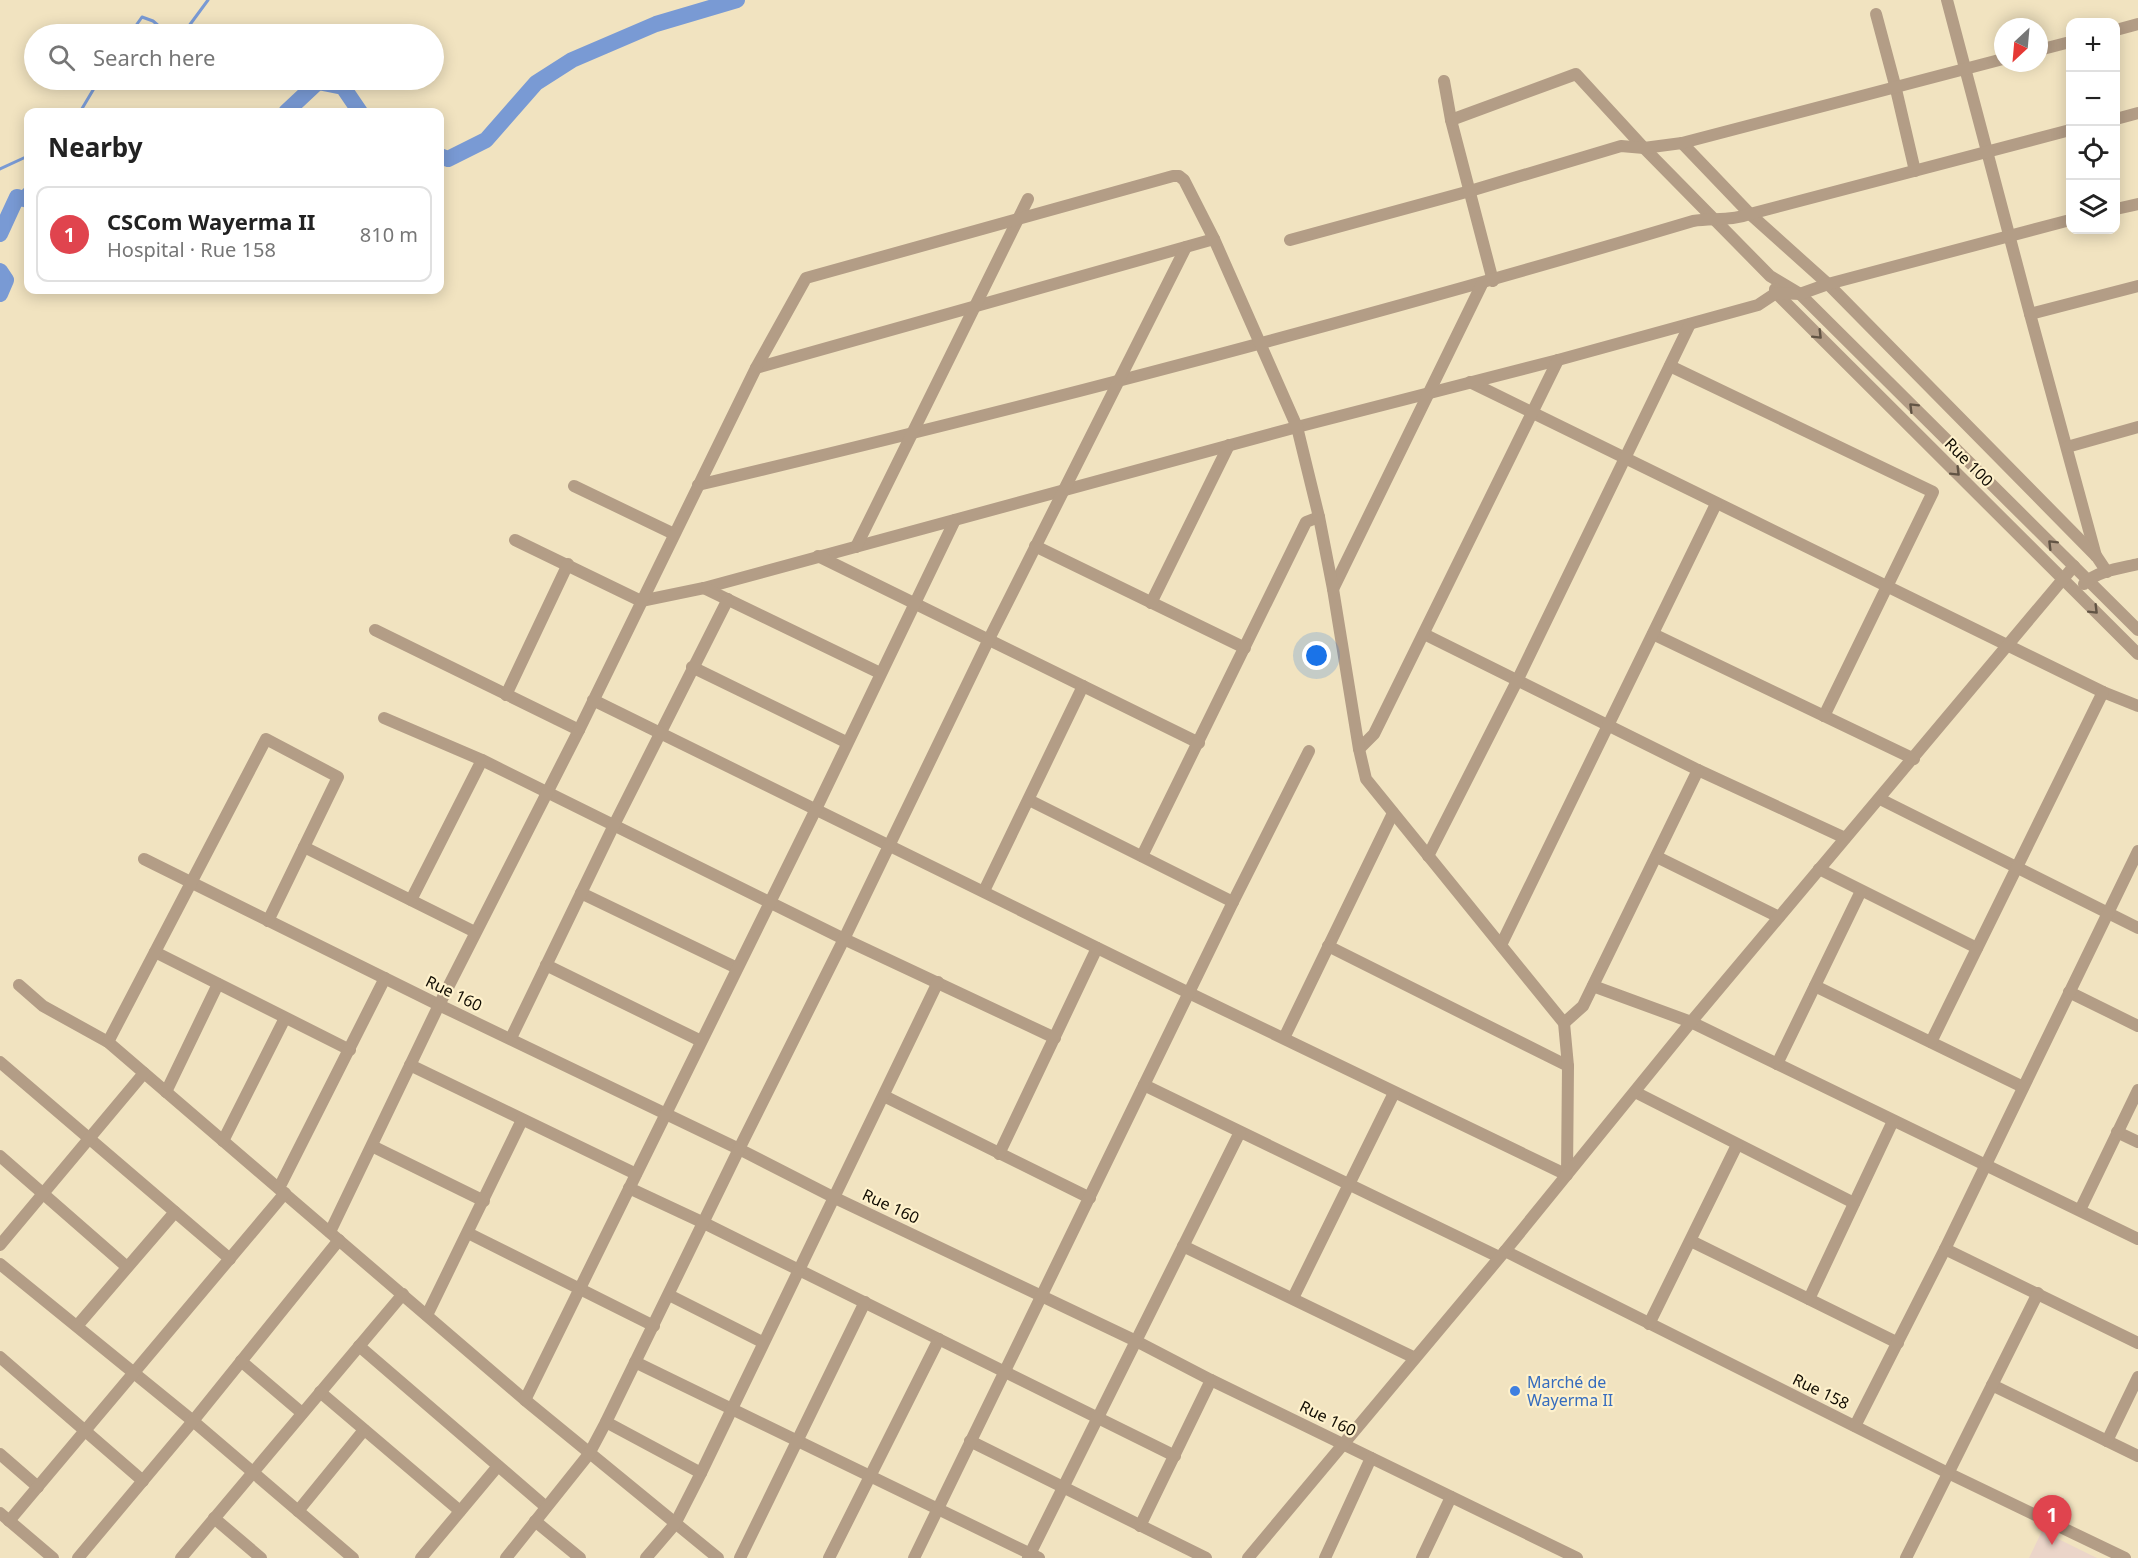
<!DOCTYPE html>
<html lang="en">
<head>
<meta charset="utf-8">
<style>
	body { margin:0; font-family:"Noto Sans",sans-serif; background:#f6f6f6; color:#222 }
	.controls { position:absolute; right:18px; top:18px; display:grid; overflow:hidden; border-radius:12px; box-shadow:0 3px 15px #0003 }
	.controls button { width:54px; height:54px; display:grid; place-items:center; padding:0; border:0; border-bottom:2px solid #e0e0e0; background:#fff; color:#222; font:30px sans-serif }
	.compass { position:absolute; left:1994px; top:18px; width:54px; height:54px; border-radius:50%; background:#fff; box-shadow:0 3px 15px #0003; rotate:206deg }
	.you { position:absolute; left:1317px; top:656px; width:21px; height:21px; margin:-15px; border:4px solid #fff; border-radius:50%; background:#1a73e8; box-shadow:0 0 0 9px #1a73e833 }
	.badge { display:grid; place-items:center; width:39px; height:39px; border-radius:50%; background:#cb478a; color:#fff; font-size:20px; font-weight:700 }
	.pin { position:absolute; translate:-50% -50px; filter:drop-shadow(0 2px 3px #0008) }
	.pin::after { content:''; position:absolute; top:32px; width:21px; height:18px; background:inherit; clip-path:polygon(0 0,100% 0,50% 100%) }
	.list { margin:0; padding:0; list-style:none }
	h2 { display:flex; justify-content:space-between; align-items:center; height:78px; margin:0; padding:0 24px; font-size:26px }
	h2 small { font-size:20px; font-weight:400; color:#767676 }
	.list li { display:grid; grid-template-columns:39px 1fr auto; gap:18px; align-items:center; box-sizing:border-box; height:96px; margin:0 12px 12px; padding:0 12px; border:2px solid #e0e0e0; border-radius:12px }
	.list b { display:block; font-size:22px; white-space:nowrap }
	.list p { margin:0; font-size:20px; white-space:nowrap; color:#767676 }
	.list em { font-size:20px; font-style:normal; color:#767676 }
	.icon { flex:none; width:33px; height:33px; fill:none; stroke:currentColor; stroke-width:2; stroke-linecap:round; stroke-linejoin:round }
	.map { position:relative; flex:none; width:2138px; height:1558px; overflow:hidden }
	.search { position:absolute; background:#fff; box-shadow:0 3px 15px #0003; left:24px; top:24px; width:420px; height:66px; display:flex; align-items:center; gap:15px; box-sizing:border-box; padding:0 21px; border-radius:33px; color:#767676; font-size:22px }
	.panel { position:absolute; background:#fff; box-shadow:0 3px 15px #0003; left:24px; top:108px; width:420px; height:186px; border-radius:12px }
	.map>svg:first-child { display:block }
</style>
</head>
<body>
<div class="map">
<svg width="2138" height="1558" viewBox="0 0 2138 1558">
	<rect width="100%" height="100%" fill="#f1e3c0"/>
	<!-- medical -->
	<path fill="#ebd5c9" d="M2042 1531 2097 1558H2029Z"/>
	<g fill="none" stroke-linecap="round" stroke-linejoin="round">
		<!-- stream -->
		<g stroke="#799ad4" stroke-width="3">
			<path d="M130 34 142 17 153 21 168 34"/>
			<path d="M183 34 208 0"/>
			<path d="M80 112 99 80"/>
			<path d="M0 169 28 156"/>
			<path d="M17 197 28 186"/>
		</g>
		<!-- river -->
		<g stroke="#799ad4" stroke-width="16">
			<path d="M286 112 318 82 343 87 360 112"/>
			<path d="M440 156 448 159 486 140 536 83 572 60 656 24 737 0"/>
			<path d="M0 234 17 197 28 200"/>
			<path d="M0 271 6 280 0 294"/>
		</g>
		<!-- minor -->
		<g stroke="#b39d86" stroke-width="12">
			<path d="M1947 0 2030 314 2096 556"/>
			<path d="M1876 14 1895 85 1915 171"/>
			<path d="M2116 30 2138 24"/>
			<path d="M2039 50 2070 42"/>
			<path d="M1444 81 1451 120 1493 281"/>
			<path d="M2116 119 2138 113"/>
			<path d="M1451 120 1576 74 1644 148 1770 276 1800 294 2138 630"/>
			<path d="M1682 143 1750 214 1828 284 2097 557 2107 572"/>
			<path d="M2116 209 2138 204"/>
			<path d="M1290 240 1470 191 1621 146 1644 148 1682 143 2003 59"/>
			<path d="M1775 289 1776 293 2138 654"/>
			<path d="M2030 314 2138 286"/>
			<path d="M1670 366 1933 492 1824 716"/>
			<path d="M756 368 1214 239"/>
			<path d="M1470 382 2103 692 2138 706"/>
			<path d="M2067 447 2138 427"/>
			<path d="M698 485C1032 406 1364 319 1693 221 1712 218 1732 221 1750 214L2070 130"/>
			<path d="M574 486 674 534"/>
			<path d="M515 540 641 601 704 588 1297 427 1558 360 1758 305 1776 293 1800 294 1828 284 2070 220"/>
			<path d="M1035 546 1245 648"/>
			<path d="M856 547 1028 199"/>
			<path d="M818 556 1199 743"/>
			<path d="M2084 584C2096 571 2121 568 2138 564"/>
			<path d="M704 588 880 673"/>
			<path d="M1333 589 1482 284"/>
			<path d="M1151 603 1229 445"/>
			<path d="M375 630 579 730"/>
			<path d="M1424 634 1698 770 1845 838"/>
			<path d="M1653 634 1914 759"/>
			<path d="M692 667 846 742"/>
			<path d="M506 695 568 564"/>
			<path d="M384 718 482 760 844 939 1055 1038"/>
			<path d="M1359 749 1374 734 1558 360"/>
			<path d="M1880 799 2138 928"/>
			<path d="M1029 800 1233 902"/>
			<path d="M304 847 475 932"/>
			<path d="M1142 856 1306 522 1319 517"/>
			<path d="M1428 856 1517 681 1690 324"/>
			<path d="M1657 857 1779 917"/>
			<path d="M144 859 439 1005 739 1149 833 1197 1136 1341 1211 1380 1577 1558"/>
			<path d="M1819 869 1977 948"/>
			<path d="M984 891 1083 686"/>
			<path d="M581 893 737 968"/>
			<path d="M411 900 482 760"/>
			<path d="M1501 945 1716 504"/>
			<path d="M1328 946 1568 1066"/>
			<path d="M155 952 350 1050"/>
			<path d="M546 965 701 1041"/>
			<path d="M19 985 43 1006 108 1042 525 1400 718 1558"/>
			<path d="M1593 986 1691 1022 2138 1239"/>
			<path d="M1815 986 2023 1087"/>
			<path d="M2069 992 2138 1026"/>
			<path d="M1564 1023 1583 1006 1698 770"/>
			<path d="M511 1038 614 825 728 599"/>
			<path d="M1284 1038 1393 813"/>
			<path d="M108 1042 266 739 338 777 268 921"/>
			<path d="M1931 1042 2103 692"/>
			<path d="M0 1062 230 1259"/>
			<path d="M1777 1064 1861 891"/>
			<path d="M410 1065 636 1174"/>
			<path d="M1144 1085 1499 1257"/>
			<path d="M166 1092 218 984"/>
			<path d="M1635 1092 1854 1203"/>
			<path d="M884 1096 1090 1198"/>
			<path d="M2117 1132 2138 1142"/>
			<path d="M223 1141 285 1018"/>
			<path d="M372 1146 484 1201"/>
			<path d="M999 1154 1097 948"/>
			<path d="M0 1156 127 1267"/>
			<path d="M279 1188 385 978"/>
			<path d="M629 1188 704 1223 1175 1456"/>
			<path d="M2080 1210 2138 1090"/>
			<path d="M330 1232 439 1005 579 730 756 368 806 278 1173 176H1179L1184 180 1214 239 1297 427 1319 517 1333 589 1359 749 1366 779 1564 1023 1568 1066 1567 1175 1189 993 593 700"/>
			<path d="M468 1233 654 1326"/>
			<path d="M1691 1241 1898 1343"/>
			<path d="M0 1245 144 1073"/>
			<path d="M1183 1246 1415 1358"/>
			<path d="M1945 1249 2138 1343"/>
			<path d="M1505 1251 1948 1473 2125 1558"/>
			<path d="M0 1264 193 1421 353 1558"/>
			<path d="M669 1295 762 1342"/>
			<path d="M1293 1298 1394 1093"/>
			<path d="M1809 1299 1893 1121"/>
			<path d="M427 1315 522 1120"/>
			<path d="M1649 1324 1737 1145"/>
			<path d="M77 1326 175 1212"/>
			<path d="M359 1346 546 1507"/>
			<path d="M0 1357 143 1481"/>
			<path d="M241 1361 302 1413"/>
			<path d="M635 1362 1039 1558"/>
			<path d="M1992 1385 2138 1456"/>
			<path d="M320 1392 460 1511"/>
			<path d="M525 1400 816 809 955 520"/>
			<path d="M606 1422 701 1473"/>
			<path d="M1855 1426 1945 1249 2138 851"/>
			<path d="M970 1441 1206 1558"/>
			<path d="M2107 1441 2138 1377"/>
			<path d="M0 1454 38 1487"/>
			<path d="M298 1511 364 1430"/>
			<path d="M0 1513 53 1558"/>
			<path d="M214 1518 261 1558"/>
			<path d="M9 1521 285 1193"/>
			<path d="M535 1521 580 1558"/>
			<path d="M1140 1526 1211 1380"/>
			<path d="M78 1558 193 1421 339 1240"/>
			<path d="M181 1558 403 1294"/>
			<path d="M421 1558 498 1466"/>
			<path d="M506 1558 589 1454 606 1422 739 1149 844 939 989 639 1186 247"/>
			<path d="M646 1558 675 1524 701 1473 938 982"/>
			<path d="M740 1558 865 1302"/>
			<path d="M829 1558 939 1339"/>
			<path d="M914 1558 1233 902 1309 751"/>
			<path d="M1028 1558 1240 1132"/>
			<path d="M1248 1558 1505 1251 1691 1022 2074 566"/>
			<path d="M1325 1558 1371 1458"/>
			<path d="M1422 1558 1451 1497"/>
			<path d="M1906 1558 2038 1293"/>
		</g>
	</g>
	<!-- one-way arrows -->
	<defs><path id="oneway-chevron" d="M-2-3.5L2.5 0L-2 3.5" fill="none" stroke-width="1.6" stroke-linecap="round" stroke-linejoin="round" transform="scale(1.5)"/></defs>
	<g stroke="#625444">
		<use href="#oneway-chevron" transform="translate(1818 335) rotate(45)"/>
		<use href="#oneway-chevron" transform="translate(1913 407) rotate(-135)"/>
		<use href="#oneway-chevron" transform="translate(1956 472) rotate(45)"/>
		<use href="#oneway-chevron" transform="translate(2052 544) rotate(-135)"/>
		<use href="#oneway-chevron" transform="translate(2094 610) rotate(45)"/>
	</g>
	<!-- markers -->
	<circle fill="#3f7fe0" stroke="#fef1cc" stroke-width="2" cx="1515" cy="1391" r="6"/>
	<g text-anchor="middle" stroke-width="4.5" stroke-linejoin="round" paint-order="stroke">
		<!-- street labels -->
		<g font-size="16" fill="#110c02" stroke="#fef1cc">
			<text transform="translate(1969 462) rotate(45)" y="6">Rue 100</text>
			<text transform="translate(454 993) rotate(26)" y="6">Rue 160</text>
			<text transform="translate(891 1206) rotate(25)" y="6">Rue 160</text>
			<text transform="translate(1821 1391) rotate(26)" y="6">Rue 158</text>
			<text transform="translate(1328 1418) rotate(26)" y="6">Rue 160</text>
		</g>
		<!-- shop labels -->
		<g font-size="16" fill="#366cbe" stroke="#fef1cc" text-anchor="start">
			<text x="1527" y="1388">Marché de<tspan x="1527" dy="18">Wayerma II</tspan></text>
		</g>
	</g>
</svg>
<div class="controls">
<button>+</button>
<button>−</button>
<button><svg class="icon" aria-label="locate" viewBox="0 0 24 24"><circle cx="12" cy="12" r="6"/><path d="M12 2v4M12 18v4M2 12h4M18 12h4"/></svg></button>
<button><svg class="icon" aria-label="layers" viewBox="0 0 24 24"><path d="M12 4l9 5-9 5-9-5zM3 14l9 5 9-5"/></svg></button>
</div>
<svg class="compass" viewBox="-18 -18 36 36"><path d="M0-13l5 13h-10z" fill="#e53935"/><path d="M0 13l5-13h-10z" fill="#767676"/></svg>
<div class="you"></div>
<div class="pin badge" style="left:2052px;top:1545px;background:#e0444e">1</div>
<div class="search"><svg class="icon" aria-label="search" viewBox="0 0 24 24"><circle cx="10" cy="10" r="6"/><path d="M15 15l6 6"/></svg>Search here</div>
<section class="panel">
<h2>Nearby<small></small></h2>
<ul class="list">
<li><span class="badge" style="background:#e0444e">1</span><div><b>CSCom Wayerma II</b><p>Hospital · Rue 158</p></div><em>810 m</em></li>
</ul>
</section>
</div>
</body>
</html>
